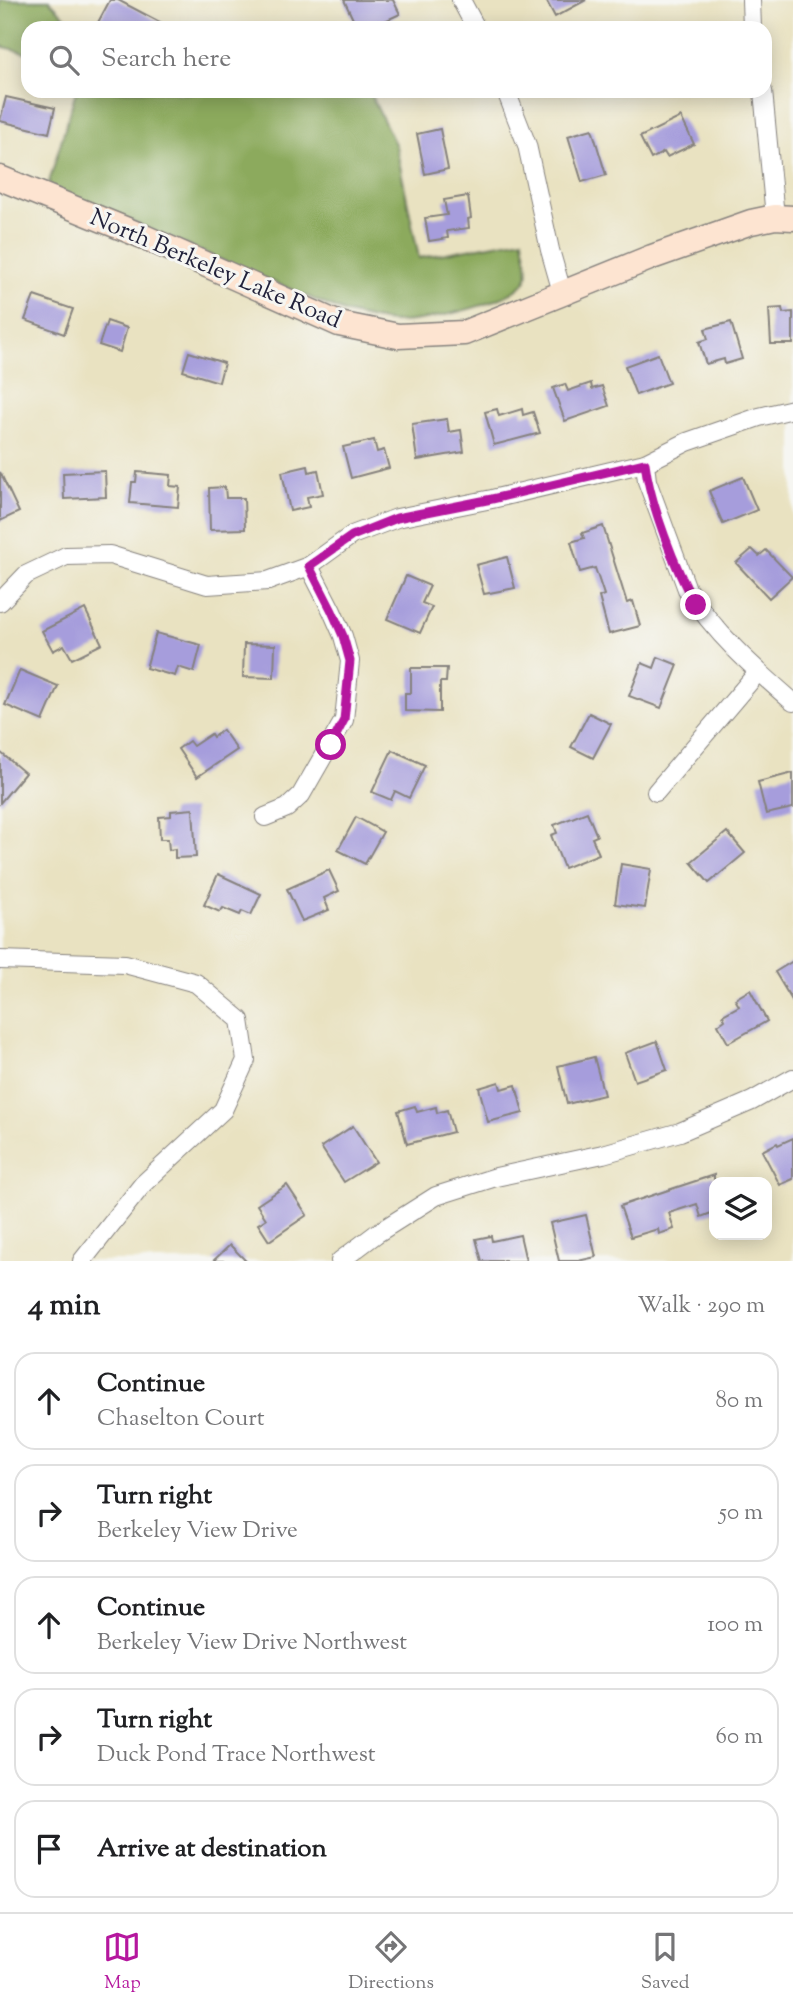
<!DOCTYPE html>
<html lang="en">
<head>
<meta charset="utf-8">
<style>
	body { margin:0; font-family:"Sorts Mill Goudy",serif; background:#f2f2f2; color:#202124 }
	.controls { position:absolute; right:21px; bottom:21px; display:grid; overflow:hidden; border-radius:14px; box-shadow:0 4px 18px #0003 }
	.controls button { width:63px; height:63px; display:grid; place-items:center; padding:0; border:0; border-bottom:2px solid #e0e0e0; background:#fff; color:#202124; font:35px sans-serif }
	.stop { position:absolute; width:21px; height:21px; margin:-16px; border:5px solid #b5179e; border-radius:50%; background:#fff }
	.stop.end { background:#b5179e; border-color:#fff; box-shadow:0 2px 7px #0008 }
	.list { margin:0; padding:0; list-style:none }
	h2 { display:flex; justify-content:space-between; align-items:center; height:91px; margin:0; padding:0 28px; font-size:30px }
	h2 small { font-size:23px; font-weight:400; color:#757577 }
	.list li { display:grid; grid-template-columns:46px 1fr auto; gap:21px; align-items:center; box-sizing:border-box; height:98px; margin:0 14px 14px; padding:0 14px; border:2px solid #e0e0e0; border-radius:21px }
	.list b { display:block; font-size:26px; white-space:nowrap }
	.list p { margin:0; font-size:23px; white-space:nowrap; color:#757577 }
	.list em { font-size:23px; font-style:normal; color:#757577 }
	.icon { flex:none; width:38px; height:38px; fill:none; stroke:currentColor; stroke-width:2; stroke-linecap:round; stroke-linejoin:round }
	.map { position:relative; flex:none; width:793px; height:1261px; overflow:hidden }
	.search { position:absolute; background:#fff; box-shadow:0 4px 18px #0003; left:21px; right:21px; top:21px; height:77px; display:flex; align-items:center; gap:18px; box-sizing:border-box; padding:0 24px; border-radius:21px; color:#757577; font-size:26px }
	.sheet { height:651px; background:#fff }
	nav { display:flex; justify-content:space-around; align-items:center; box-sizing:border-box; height:98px; border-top:2px solid #e0e0e0; background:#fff; font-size:19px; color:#757577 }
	nav a { display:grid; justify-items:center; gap:4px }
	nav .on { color:#b5179e }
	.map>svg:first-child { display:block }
</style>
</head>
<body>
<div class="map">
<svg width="793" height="1261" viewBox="0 0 793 1261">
	<rect width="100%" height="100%" fill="#f6f6f2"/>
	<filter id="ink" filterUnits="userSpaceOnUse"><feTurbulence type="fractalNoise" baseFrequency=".0143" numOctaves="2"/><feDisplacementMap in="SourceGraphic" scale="14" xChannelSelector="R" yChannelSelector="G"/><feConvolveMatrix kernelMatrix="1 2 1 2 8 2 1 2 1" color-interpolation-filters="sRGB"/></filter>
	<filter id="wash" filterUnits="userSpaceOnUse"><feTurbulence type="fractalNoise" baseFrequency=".00686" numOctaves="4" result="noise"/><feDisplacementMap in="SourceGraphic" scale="28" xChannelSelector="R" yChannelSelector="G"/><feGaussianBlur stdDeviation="1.57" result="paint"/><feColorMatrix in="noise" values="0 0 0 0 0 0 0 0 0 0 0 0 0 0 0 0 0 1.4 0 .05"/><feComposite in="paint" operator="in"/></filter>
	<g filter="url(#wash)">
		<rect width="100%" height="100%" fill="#e9e2c1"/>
		<!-- forest -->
		<g fill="#8caa5d" stroke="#57664c" stroke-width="2">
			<path d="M0 0H49L76 28H28V53L0 46Z"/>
			<path d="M76 91H172L179 94 226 91H369L396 146 419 258 523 239C524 250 530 266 527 277 521 302 423 322 399 322 382 323 363 316 346 313L48 186Z"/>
		</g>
		<g id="blocks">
			<!-- building -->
			<g fill="#a69ddc">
				<path d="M110 0H118L171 28H95Z"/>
				<path d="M344 0H393L400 14 370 28H357Z"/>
				<path d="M546 0H586L555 17Z"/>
				<path d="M6 97 55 108 49 133 0 121Z"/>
				<path d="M681 117 694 144 667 157 664 152 651 159 640 137Z"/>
				<path d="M440 129 448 169 425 174 417 134Z"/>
				<path d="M592 129 606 175 582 182 568 136Z"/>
				<path d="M468 196 471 218 468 219 469 228 447 231 448 238 429 241 425 218 447 215 444 200Z"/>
				<path d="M34 296 73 309 64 334 25 320Z"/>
				<path d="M782 308 783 313 793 312V344H771L769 309Z"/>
				<path d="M107 321 127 328 120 352 99 345Z"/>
				<path d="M731 322 742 359 725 364 724 359 706 364 699 342 708 339 705 329Z"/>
				<path d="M189 352 224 363 219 382 183 371Z"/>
				<path d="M658 354 669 383 636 395 625 366Z"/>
				<path d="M591 383 592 389 602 386 609 406 565 421 553 388 565 384 568 391Z"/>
				<path d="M497 409 499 416 522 409 523 415 533 412 540 433 494 445 485 412Z"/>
				<path d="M447 419 449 432 461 430 464 452 417 460 412 424Z"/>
				<path d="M374 440 377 452 384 450 389 468 351 478 343 447Z"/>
				<path d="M308 466 309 472 318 470 323 494 307 497 309 507 290 511 282 472Z"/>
				<path d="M105 471 106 497 64 499 63 473Z"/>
				<path d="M0 472 19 512 0 521Z"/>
				<path d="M137 472 171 475 170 486 180 487 178 507 130 503 132 482H136Z"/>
				<path d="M743 477 757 510 723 524 709 491Z"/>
				<path d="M225 487 226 498H244L245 529 210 530 209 488Z"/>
				<path d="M603 526 627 603 633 601 640 626 609 634 599 597 604 595 595 568 580 572 571 542 584 538 582 533Z"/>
				<path d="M752 549 759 556 766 550 792 577 769 598 736 563Z"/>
				<path d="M507 557 515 588 484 594 476 565Z"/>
				<path d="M406 576 430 586 422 603 432 607 420 633 387 619Z"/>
				<path d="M85 609 102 644 72 659 64 645 53 651 42 631Z"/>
				<path d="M156 633 201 645 194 672 178 667 175 676 146 668Z"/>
				<path d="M244 644 275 645 274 678 243 677Z"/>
				<path d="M658 657 678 665 661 708 629 696 642 663 654 668Z"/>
				<path d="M411 668H447L446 682H440V712L405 711V693H411Z"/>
				<path d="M20 670 58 686 43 721 5 705Z"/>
				<path d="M589 713 611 724 593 758 571 747Z"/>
				<path d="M223 730 237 750 197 777 178 749 189 741 193 746 211 734 213 737Z"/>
				<path d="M392 750 425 765 409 798 395 791 391 800 372 792Z"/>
				<path d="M0 752 25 773 0 803Z"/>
				<path d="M793 773V808L766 814 758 782Z"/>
				<path d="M193 809 196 857 175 858V849L169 850 168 839H160L159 817 171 816V811Z"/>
				<path d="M587 812 597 836 592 838 599 854 564 868 551 835 557 833 554 825Z"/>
				<path d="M356 817 383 832 365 864 338 850Z"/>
				<path d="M727 832 745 853 709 883 691 862Z"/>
				<path d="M621 864 651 869 645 908 615 904Z"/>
				<path d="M329 870 339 891 324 898 329 910 302 921 287 889Z"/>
				<path d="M218 874 261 894 251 915 242 911 240 915 223 908 220 912 204 905Z"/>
				<path d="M793 961V1002L775 972Z"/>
				<path d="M750 990 767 1021 728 1043 718 1025 725 1020 723 1015 739 1006 735 999Z"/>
				<path d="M657 1041 667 1070 635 1081 625 1053Z"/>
				<path d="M594 1057 604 1095 567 1104 558 1066Z"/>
				<path d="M499 1082 501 1089 516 1085 523 1113 488 1122 479 1088Z"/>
				<path d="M415 1106 417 1112 436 1107 437 1113 447 1110 453 1132 407 1144 398 1111Z"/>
				<path d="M353 1126 376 1162 344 1182 321 1147Z"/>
				<path d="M793 1138V1179L780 1185 762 1151 777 1143 778 1145Z"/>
				<path d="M714 1175V1212L701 1217 697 1204 669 1213 674 1229 659 1234 658 1229 631 1237 620 1206Z"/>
				<path d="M287 1185 307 1215 269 1241 258 1224 266 1219 257 1205Z"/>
				<path d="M586 1215 596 1257 578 1261H559L550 1223Z"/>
				<path d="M520 1235 526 1261H482L476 1239 491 1236 492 1241Z"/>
				<path d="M230 1245 246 1261H213Z"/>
			</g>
		</g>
	</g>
	<g filter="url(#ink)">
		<use href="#blocks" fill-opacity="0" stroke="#86827e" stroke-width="2"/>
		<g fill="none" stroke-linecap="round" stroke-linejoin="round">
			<!-- street casing -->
			<g stroke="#86827e" stroke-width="20">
				<g id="street">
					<path d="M461 0 476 28"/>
					<path d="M751 0 752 28"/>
					<path d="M506 91 527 145 550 250 562 292"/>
					<path d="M763 91 775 217"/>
					<path d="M645 463 647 481 687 589C714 633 755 669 793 702"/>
					<path d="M0 602 26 575 66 556 110 555 207 585 268 581 309 566 352 535 397 518 492 499 645 463 687 442 759 417 793 409"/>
					<path d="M656 792 758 672"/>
					<path d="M265 817 287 808 301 795 344 720 350 661 343 636 332 611 309 566"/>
					<path d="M0 960 125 964 196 983 240 1020 246 1060 223 1110 143 1184 82 1261"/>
					<path d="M340 1261 376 1234 436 1196 496 1177 603 1154 680 1132 752 1101 793 1078"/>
				</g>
			</g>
			<!-- secondary casing -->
			<g stroke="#86827e" stroke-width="27">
				<path id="secondary" d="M0 178 142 236 339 324 398 336 464 333 652 257 751 222 775 217 793 218"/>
			</g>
			<!-- street -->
			<use href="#street" stroke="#fff" stroke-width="18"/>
			<!-- secondary -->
			<use href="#secondary" stroke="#fde4d1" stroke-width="24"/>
		</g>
	</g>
	<g fill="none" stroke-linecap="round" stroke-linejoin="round" filter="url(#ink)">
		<!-- route -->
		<path stroke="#b5179e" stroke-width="9" d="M331 745 344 720 350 661 343 636 332 611 309 566 352 536 397 518 492 499 645 463C650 503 675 570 696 605"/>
	</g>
	<g text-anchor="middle" stroke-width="6" stroke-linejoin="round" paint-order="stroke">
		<!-- street labels -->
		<g font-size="24" fill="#22223b" stroke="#f6f6f2">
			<text transform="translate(216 268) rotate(23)" y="8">North Berkeley Lake Road</text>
		</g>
	</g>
</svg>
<div class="controls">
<button><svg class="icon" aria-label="layers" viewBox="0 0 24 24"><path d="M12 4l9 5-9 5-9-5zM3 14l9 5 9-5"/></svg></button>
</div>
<div class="stop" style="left:331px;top:745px"></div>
<div class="stop end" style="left:696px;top:605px"></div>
<div class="search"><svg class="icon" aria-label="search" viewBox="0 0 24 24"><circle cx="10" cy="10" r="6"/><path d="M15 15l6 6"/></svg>Search here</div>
</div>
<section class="sheet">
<h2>4 min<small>Walk · 290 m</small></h2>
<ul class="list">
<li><svg class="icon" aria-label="ahead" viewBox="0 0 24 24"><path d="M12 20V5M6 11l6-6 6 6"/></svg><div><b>Continue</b><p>Chaselton Court</p></div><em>80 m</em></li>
<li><svg class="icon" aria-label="right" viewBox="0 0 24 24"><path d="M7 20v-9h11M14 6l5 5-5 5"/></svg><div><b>Turn right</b><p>Berkeley View Drive</p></div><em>50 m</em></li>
<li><svg class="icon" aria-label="ahead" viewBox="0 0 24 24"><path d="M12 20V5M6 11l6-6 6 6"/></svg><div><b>Continue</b><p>Berkeley View Drive Northwest</p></div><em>100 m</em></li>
<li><svg class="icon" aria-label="right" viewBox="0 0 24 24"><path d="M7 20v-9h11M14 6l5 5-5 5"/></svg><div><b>Turn right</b><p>Duck Pond Trace Northwest</p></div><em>60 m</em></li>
<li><svg class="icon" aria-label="arrive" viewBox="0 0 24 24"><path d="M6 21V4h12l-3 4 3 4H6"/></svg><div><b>Arrive at destination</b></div></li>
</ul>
</section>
<nav>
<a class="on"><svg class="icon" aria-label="map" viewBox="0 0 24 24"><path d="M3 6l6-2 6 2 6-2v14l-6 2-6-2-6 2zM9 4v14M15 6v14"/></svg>Map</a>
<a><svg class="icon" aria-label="directions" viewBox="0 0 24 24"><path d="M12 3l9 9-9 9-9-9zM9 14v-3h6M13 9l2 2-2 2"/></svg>Directions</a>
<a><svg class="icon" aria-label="saved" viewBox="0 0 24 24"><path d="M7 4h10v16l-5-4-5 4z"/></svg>Saved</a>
</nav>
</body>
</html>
